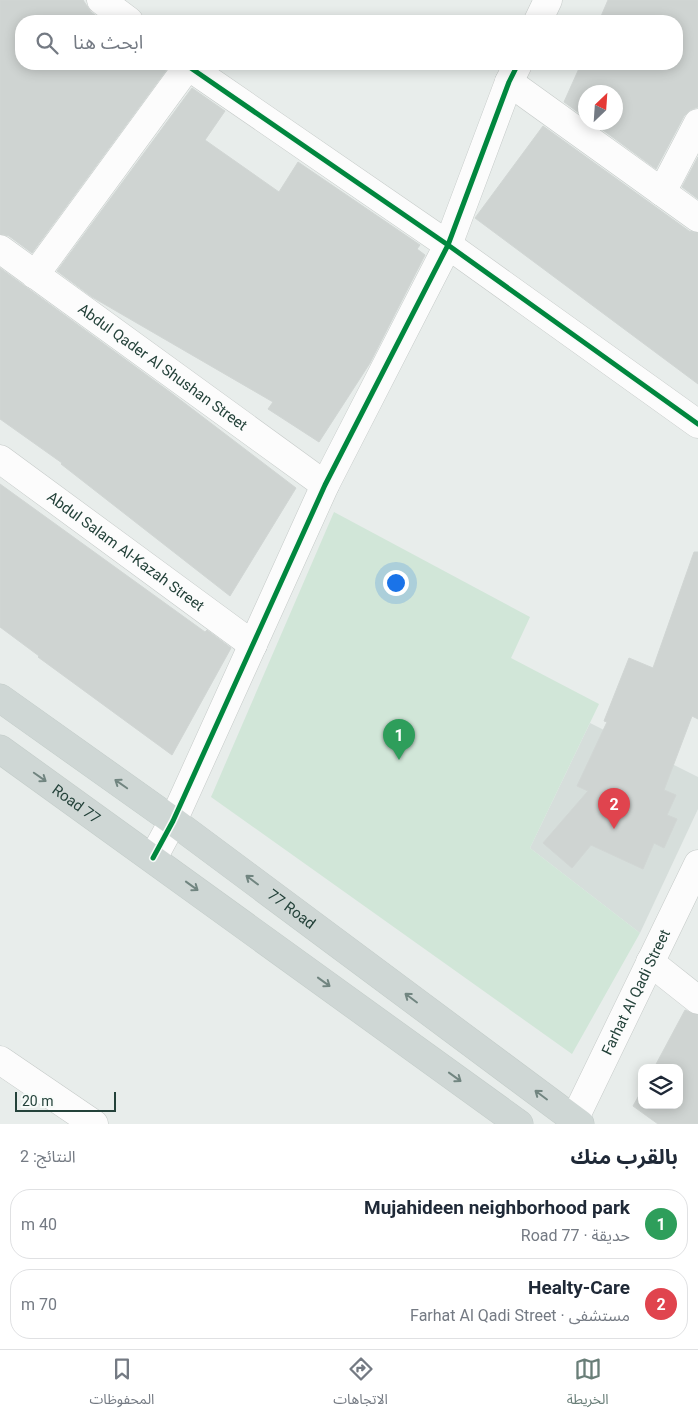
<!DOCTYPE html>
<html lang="ar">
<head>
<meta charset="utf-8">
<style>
	body { margin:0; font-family:Roboto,"Noto Sans Arabic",sans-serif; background:#f6f6f7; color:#1f2937; direction:rtl }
	.controls { position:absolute; right:15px; bottom:15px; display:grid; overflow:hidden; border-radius:10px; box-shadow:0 2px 12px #0003 }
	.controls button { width:45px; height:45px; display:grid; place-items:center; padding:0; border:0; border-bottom:1px solid #e0e1e3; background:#fff; color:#1f2937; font:25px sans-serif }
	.compass { position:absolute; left:578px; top:85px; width:45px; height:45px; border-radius:50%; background:#fff; box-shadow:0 2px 12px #0003; rotate:25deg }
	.scale { position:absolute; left:15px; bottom:12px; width:101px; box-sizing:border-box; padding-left:5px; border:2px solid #24423a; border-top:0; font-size:14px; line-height:18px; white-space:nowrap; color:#24423a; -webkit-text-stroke:4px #f7fbf9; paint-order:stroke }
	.you { position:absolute; left:395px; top:582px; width:18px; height:18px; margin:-12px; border:4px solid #fff; border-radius:50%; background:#1a73e8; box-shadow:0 0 0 8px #1a73e833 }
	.badge { display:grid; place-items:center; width:32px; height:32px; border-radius:50%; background:#697e78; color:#fff; font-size:16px; font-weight:700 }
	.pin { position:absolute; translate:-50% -41px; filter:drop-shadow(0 1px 2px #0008) }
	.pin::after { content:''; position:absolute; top:26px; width:18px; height:15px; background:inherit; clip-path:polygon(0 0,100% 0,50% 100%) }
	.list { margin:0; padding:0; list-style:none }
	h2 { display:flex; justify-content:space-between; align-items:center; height:65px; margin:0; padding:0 20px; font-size:21px }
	h2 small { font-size:16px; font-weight:400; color:#747a83 }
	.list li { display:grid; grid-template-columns:32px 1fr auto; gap:15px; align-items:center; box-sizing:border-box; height:70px; margin:0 10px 10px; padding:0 10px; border:1px solid #e0e1e3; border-radius:20px }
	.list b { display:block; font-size:19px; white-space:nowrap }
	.list p { margin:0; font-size:16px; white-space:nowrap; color:#747a83 }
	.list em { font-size:16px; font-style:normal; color:#747a83 }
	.icon { flex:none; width:28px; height:28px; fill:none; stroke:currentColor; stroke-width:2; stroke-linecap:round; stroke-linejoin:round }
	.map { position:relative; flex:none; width:698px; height:1124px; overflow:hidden; direction:ltr }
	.search { position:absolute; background:#fff; box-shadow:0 2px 12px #0003; left:15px; right:15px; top:15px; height:55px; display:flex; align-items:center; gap:12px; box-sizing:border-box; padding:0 18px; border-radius:20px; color:#747a83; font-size:19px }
	.sheet { height:225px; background:#fff }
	nav { display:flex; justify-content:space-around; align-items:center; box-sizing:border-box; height:70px; border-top:1px solid #e0e1e3; background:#fff; font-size:14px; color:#747a83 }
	nav a { display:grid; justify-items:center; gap:2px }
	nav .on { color:#697e78 }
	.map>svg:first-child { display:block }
</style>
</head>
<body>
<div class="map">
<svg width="698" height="1124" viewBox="0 0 698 1124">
	<rect width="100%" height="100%" fill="#e8edeb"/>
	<!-- built -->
	<path fill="#d6dedb" d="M590 723 698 777V809L640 933 530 848Z"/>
	<!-- green -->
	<path fill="#d1e6d8" d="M334 512 530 617 511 658 599 704 530 848 640 933 572 1054 211 797Z"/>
	<!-- building -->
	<g fill="#cfd4d2" stroke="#d1d6d4">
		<path d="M0 0H83L91 12 103 21H21V64L170 65 32 253 9 236 0 234Z"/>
		<path d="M608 0H698V107L690 110 684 116 656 169 592 122H616V92H586V118L564 102 581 64H677V21H599Z"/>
		<path d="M192 88 225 111 205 140 279 192 298 162 420 245 417 249 425 255 370 363 319 442 268 409 273 402 92 297 57 271Z"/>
		<path d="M543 126 689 231 698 233V384L475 218Z"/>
		<path d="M698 157V199L682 187Z"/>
		<path d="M0 268 170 392 296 488 230 596 61 464 62 463 0 419Z"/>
		<path d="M0 484 205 632 207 630 231 648 172 755 38 657 39 656 0 627Z"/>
		<path d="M694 552H698V719L692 716 664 790 676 795 667 815 677 819 664 848 654 843 643 869 591 845 572 868 543 843 588 791 577 786 607 722 604 721 629 658 653 668Z"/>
		<path d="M685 1010 698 1015V1124H658L633 1106 642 1090V1105H679V1068H654Z"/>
	</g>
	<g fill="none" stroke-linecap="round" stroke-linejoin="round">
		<!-- minor casing -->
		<g stroke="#c5cac8" stroke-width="29">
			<g id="minor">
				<path d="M101 0 129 21"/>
				<path d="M538 21 548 0"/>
				<path d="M185 64 448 245 698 424"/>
				<path d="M509 82 698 218"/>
				<path d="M662 192 698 123"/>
				<path id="s1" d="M0 249 325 485"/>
				<path d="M35 275 188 66"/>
				<path id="s2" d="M0 459 253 645"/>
				<path d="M153 858 173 821 325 485 448 245 509 82 518 64"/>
				<path d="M650 962 698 1000"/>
				<path d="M0 1060 94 1124"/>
				<path id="s3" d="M574 1120 698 864"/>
			</g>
		</g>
		<!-- major casing -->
		<g stroke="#c3ccc9" stroke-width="29">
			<g id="major">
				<path id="s4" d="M0 698 173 821 580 1124"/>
				<path id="s5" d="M0 749 519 1124"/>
			</g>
		</g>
		<!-- minor -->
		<use href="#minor" stroke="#fcfcfc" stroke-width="28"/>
		<!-- major -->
		<use href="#major" stroke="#cfd7d5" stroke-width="28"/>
		<!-- cycleway casing -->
		<g stroke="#f7fbf9" stroke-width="8">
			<g id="cycleway">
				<path d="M185 64 448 245 698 424"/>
				<path d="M153 858 173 821 325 485 448 245 509 82 518 64"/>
			</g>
		</g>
		<!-- cycleway -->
		<use href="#cycleway" stroke="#00873e" stroke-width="5"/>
	</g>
	<!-- one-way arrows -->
	<defs><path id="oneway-shaft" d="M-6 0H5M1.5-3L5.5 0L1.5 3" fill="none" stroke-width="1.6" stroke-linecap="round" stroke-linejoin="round" transform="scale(1.25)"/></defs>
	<g stroke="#718580">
		<use href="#oneway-shaft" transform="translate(40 777) rotate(35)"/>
		<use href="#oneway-shaft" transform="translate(121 784) rotate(-145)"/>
		<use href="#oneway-shaft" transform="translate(252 880) rotate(-143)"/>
		<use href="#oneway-shaft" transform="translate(192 886) rotate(36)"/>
		<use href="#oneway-shaft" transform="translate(324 982) rotate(36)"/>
		<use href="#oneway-shaft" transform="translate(411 998) rotate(-143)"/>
		<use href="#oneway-shaft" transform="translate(455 1077) rotate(36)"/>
		<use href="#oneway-shaft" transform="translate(541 1095) rotate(-143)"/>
	</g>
	<g text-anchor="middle" stroke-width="4.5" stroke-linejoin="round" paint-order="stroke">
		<!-- street labels -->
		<g font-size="15" fill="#24423a" stroke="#f7fbf9">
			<text dy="5" stroke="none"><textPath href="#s1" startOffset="201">Abdul Qader Al Shushan Street</textPath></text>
			<text dy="5" stroke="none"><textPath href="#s2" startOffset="156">Abdul Salam Al-Kazah Street</textPath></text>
			<text dy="5" stroke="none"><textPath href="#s5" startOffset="94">Road 77</textPath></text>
			<text dy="5" stroke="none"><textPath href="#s4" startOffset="360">77 Road</textPath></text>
			<text dy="5" stroke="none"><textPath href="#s3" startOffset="142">Farhat Al Qadi Street</textPath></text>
		</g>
	</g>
</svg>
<div class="controls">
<button><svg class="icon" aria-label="layers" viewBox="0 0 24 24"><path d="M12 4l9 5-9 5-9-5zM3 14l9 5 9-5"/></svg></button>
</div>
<svg class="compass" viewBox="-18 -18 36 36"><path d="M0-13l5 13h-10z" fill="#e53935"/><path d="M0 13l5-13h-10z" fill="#747a83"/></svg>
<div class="scale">20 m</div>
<div class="you"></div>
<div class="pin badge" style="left:399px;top:760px;background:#2e9e5b">1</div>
<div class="pin badge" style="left:614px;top:829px;background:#e0444e">2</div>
<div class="search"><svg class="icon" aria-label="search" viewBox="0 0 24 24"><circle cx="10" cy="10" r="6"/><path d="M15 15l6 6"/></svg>ابحث هنا</div>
</div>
<section class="sheet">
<h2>بالقرب منك<small>النتائج: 2</small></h2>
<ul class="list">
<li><span class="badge" style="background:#2e9e5b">1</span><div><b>Mujahideen neighborhood park</b><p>حديقة · 77 Road</p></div><em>40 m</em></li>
<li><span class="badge" style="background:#e0444e">2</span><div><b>Healty-Care</b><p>مستشفى · Farhat Al Qadi Street</p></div><em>70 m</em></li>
</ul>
</section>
<nav>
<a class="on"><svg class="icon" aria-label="map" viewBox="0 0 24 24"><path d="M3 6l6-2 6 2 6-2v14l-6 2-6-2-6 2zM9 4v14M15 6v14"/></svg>الخريطة</a>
<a><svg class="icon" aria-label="directions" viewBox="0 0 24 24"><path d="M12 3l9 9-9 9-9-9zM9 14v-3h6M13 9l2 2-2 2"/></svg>الاتجاهات</a>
<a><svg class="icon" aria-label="saved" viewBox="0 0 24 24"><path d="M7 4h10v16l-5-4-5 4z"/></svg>المحفوظات</a>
</nav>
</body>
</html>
